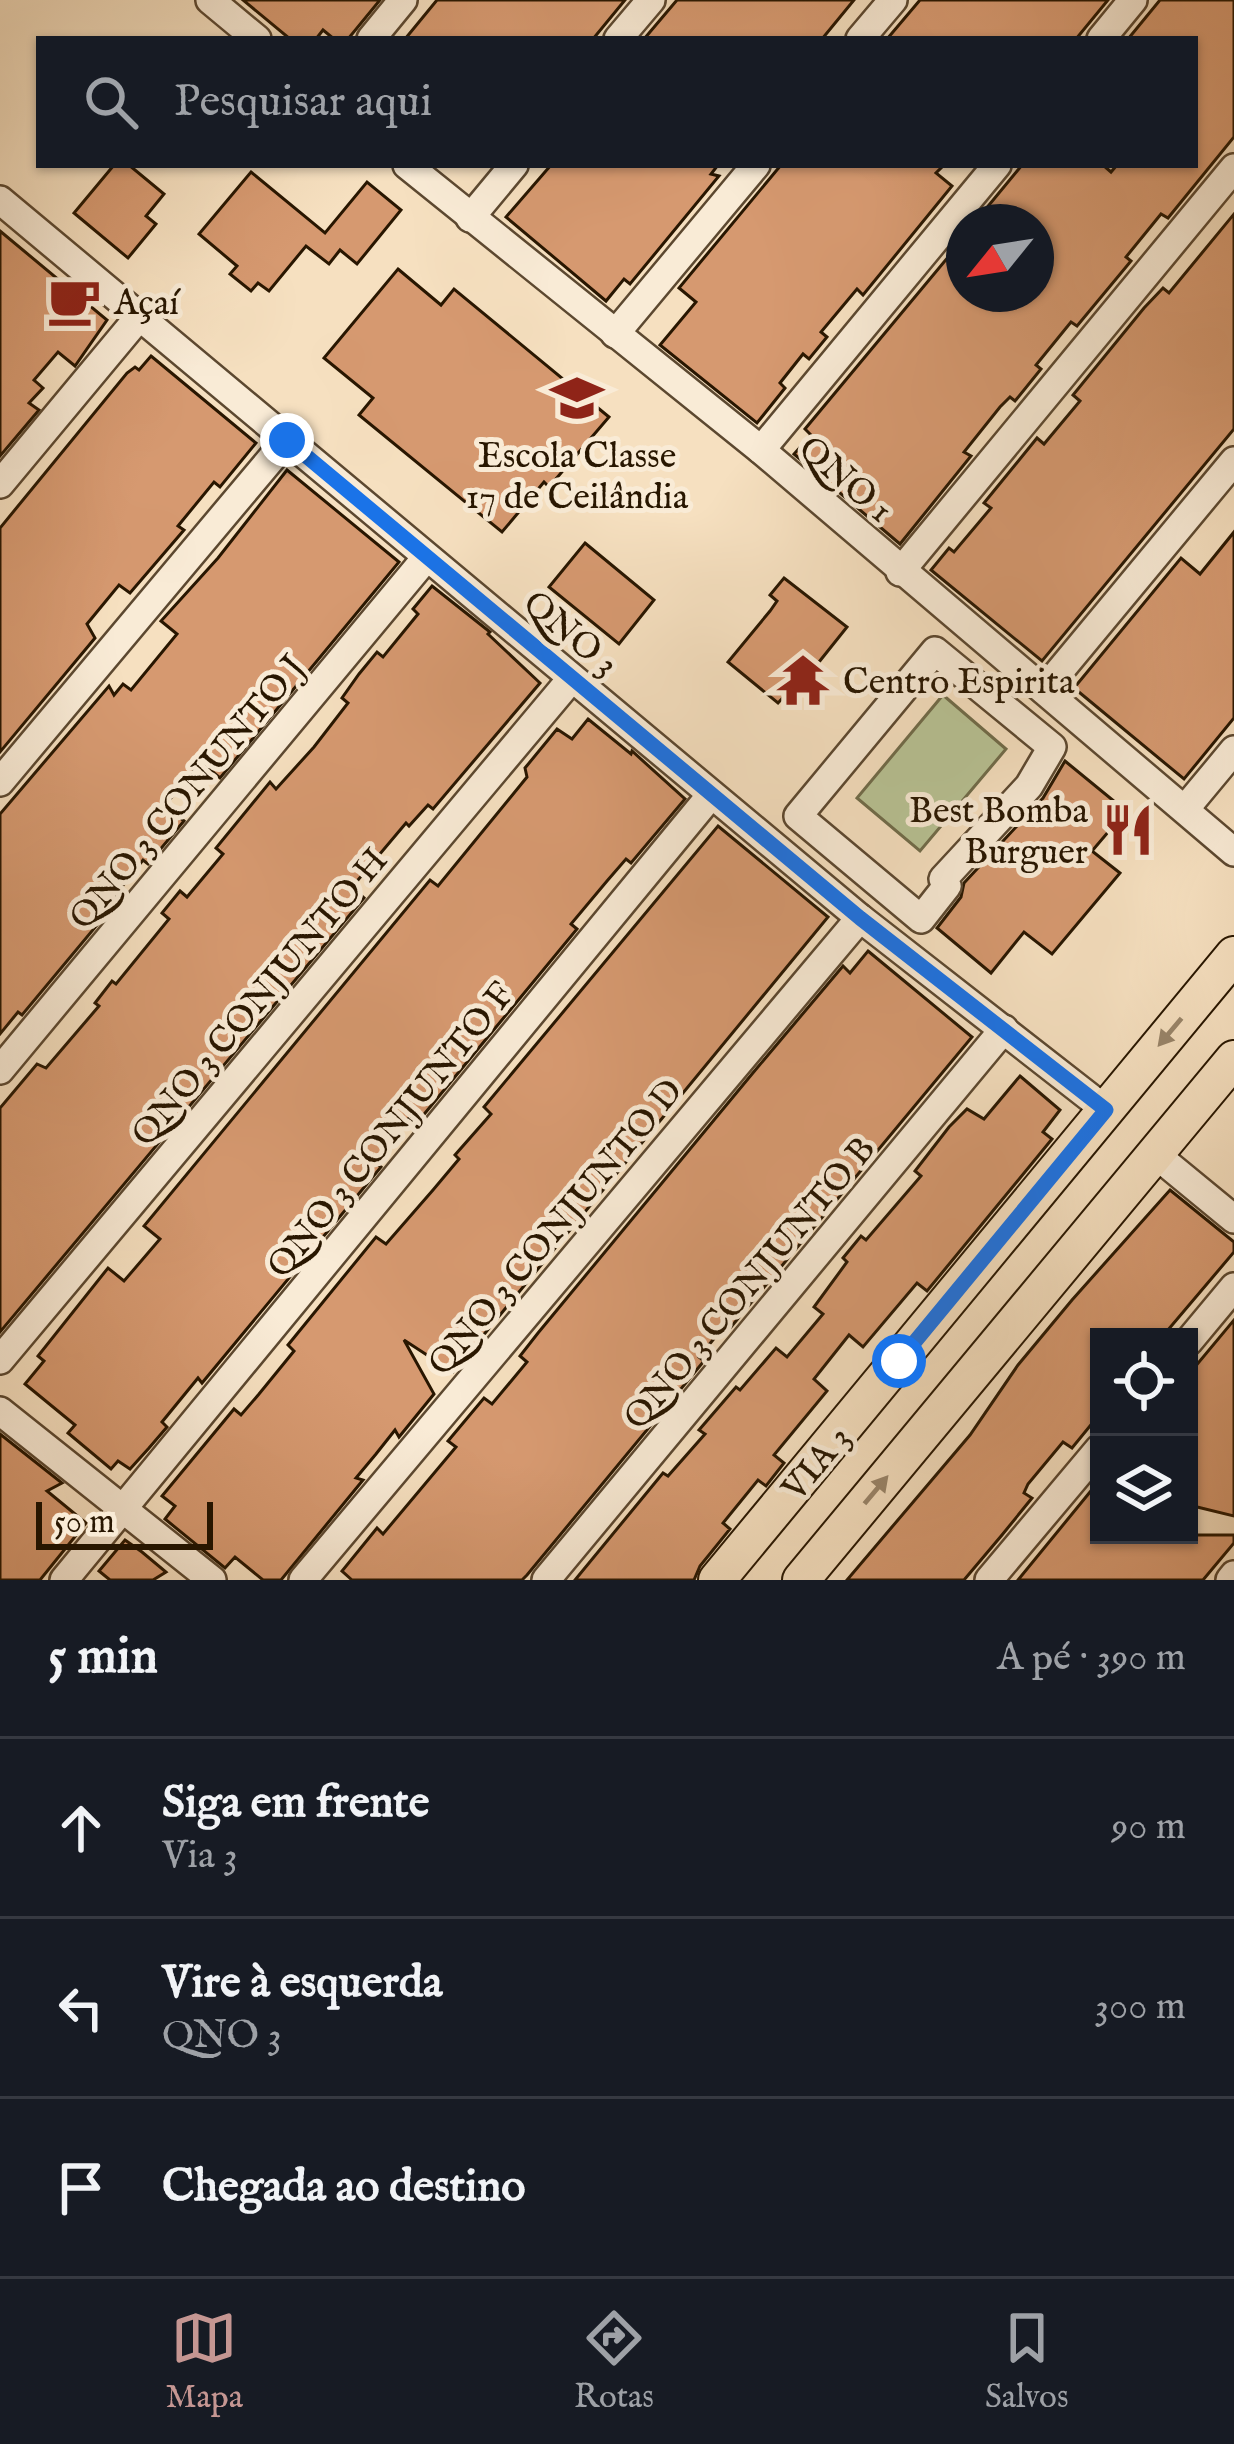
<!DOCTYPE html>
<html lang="pt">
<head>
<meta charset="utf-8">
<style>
	body { margin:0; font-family:"IM FELL English",serif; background:#20242c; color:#f1f3f6 }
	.controls { position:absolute; right:36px; bottom:36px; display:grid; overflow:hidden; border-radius:0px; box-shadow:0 3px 9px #0004 }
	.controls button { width:108px; height:108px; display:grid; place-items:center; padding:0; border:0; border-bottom:3px solid #363941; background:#171b24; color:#f1f3f6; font:60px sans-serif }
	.compass { position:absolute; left:946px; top:204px; width:108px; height:108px; border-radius:50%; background:#171b24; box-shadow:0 3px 9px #0004; rotate:240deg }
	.scale { position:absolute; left:36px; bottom:30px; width:177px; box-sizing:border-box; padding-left:12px; border:6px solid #281600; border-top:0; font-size:33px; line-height:42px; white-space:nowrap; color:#281600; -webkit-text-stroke:9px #f9ebd6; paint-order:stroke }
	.stop { position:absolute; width:36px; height:36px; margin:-27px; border:9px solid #1a73e8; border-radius:50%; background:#fff }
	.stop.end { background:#1a73e8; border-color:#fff; box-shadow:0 3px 12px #0008 }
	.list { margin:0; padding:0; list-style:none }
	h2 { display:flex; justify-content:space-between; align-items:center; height:156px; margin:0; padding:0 48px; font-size:51px }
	h2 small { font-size:39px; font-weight:400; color:#9ea1a6 }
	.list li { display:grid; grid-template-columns:78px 1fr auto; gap:36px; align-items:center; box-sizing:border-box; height:180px; padding:0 48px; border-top:3px solid #363941 }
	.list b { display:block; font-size:45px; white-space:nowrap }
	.list p { margin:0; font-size:39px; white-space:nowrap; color:#9ea1a6 }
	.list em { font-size:39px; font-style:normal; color:#9ea1a6 }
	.icon { flex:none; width:66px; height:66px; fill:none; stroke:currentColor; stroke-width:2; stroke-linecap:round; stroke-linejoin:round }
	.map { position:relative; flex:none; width:1234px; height:1580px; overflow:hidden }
	.search { position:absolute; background:#171b24; box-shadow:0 3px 9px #0004; left:36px; right:36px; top:36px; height:132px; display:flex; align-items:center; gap:30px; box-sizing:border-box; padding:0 42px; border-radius:0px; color:#9ea1a6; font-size:45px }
	.sheet { height:696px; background:#171b24 }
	nav { display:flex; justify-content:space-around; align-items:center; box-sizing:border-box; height:168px; border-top:3px solid #363941; background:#171b24; font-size:33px; color:#9ea1a6 }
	nav a { display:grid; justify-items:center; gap:6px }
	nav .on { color:#c59692 }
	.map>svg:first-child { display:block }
</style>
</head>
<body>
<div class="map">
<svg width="1234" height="1580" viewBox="0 0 1234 1580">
	<rect width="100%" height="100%" fill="#f6e0c0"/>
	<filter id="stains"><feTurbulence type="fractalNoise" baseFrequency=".00167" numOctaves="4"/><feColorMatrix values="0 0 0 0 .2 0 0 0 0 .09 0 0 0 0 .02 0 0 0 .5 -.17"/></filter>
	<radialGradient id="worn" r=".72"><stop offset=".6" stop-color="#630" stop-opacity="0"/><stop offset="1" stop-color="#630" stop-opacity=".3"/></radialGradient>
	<!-- green -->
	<path fill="#b8c395" stroke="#706c4a" stroke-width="3" d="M943 695 1006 749 920 851 857 798Z"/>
	<!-- building -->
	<g fill="#d69970" stroke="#281600" stroke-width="3">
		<path d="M243 0H380L348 39H334L323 30 316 39H290Z"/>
		<path d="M437 0H625L593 39H405Z"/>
		<path d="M677 0H854L822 39H644Z"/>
		<path d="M920 0H1108L1076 39H887Z"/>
		<path d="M1160 0H1234V137L1168 218 1161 214 1126 257 1131 261 1077 326 1071 322 1036 365 1041 369 1015 401 1010 397 1000 407 964 452 971 456 900 544 794 454 811 435 805 429 964 238V294H1036V222H975L1022 165H1103L1111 172 1117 165H1195V39H1128Z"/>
		<path d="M114 165H129L164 194 146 216 156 224 128 258 74 213Z"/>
		<path d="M551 165H718L711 174 719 176 630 284 624 279 606 301 506 217Z"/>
		<path d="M781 165H944L936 173 952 186 863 295 857 289 821 332 827 337 809 359 803 354 780 383 785 388 757 423 660 345 696 302 679 288Z"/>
		<path d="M251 172 325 233 367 182 401 210 357 264 340 250 329 264 306 246 269 291 258 283 251 291 230 274 237 266 199 234Z"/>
		<path d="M1234 214V429L1042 661 931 570 949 548 954 552 991 508 984 503 1037 438 1044 444 1080 401 1073 395 1144 308 1163 288 1169 293Z"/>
		<path d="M0 231 107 320 75 366 58 352 34 380 43 388 29 403 39 410 0 456Z"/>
		<path d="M398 269 441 305 454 289 609 417 549 487 544 482 502 532 359 415 373 398 324 358Z"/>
		<path d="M151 356 256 443 220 487 214 482 178 526 184 530 130 593 119 585 87 624 95 638 0 752V528L127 373 135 367 139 370Z"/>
		<path d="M287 470 399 562 220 778 201 762 165 805 184 821 148 864 143 860 109 903 112 907 22 1015 18 1012 0 1034V814L109 686 114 695 123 684 131 690 177 634 161 621 218 558Z"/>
		<path d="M1234 532V718L1184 779 1074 688 1181 558 1200 574Z"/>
		<path d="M585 543 654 600 619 644 549 587Z"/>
		<path d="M784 578 847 627 815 667 820 672 798 699 789 691 778 703 728 662 770 611 777 601 770 595Z"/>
		<path d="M432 586 490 632 488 634 540 683 433 809 428 805 409 826 406 823 352 887 364 898 0 1332V1108L37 1064 46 1068 99 1006 95 1003 112 981 116 984 169 919 162 913 180 891 187 897 223 854 216 848 270 782 276 789 314 747 348 703 342 698 359 674 377 652 383 657 418 614 413 609Z"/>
		<path d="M588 719 631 754 632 751 685 799 631 863 626 859 607 881 571 924 577 929 416 1124 409 1118 374 1161 381 1167 202 1383 198 1378 162 1422 167 1427 149 1448 130 1469 118 1461 111 1469 68 1433 75 1425 25 1384 44 1361 38 1356 108 1268 124 1281 160 1239 144 1226 430 880 438 886 527 777 525 768 557 729 572 739Z"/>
		<path d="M1065 761 1126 811 1092 851 1120 873 1052 954 1024 932 991 973 937 928 961 897 964 883 1043 798Z"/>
		<path d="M718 826 828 917 453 1372 404 1340 434 1394 399 1437 395 1430 376 1454 356 1478 363 1480 281 1580H263L235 1557 225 1568 165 1519 175 1506 162 1496 234 1409 241 1415 259 1394 294 1351 288 1345 376 1237 386 1244 433 1190 459 1159 455 1155 491 1114 484 1107Z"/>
		<path d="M868 951 972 1037 726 1333 721 1330 699 1357 704 1361 527 1575 522 1580H352L342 1571 377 1528 383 1534 456 1447 448 1441 484 1398 492 1404 527 1362 520 1356 538 1333 752 1074 843 966 850 973Z"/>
		<path d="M1020 1076 1060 1110 1043 1132 1052 1139 927 1291 917 1283 863 1347 849 1335 814 1379 827 1391 774 1455 784 1463 766 1486 758 1480 723 1523 730 1529 700 1566 694 1580H575L663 1473 668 1476 705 1434 699 1430 736 1387 740 1390 776 1348 787 1357 823 1314 814 1307 847 1262 843 1258 861 1236 866 1240 921 1176 915 1171 949 1127 967 1109 984 1119Z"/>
		<path d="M1170 1190 1234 1242V1252L1162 1337H1099V1415L1072 1448 1063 1442 1028 1484 1024 1493 1032 1498 1002 1535 964 1580H847L970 1435 1018 1365 1072 1300Z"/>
		<path d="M1234 1320V1516L1189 1505V1374Z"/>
		<path d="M0 1434 62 1483 47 1491 86 1523 40 1580H0Z"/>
		<path d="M1099 1481V1535H1234V1543L1203 1580H1018Z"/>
		<path d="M125 1540 142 1552 166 1572 153 1580H110L99 1571Z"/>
	</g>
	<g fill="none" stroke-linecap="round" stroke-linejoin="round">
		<!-- minor casing -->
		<g stroke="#5c4830" stroke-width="32">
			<g id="minor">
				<path d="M210 0 257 39"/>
				<path d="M371 39 403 0"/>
				<path d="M618 39 651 0"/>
				<path d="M860 39 893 0"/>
				<path d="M1101 39 1133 0"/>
				<path d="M407 165 761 450 1234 852"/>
				<path d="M0 200 860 918 1106 1110"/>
				<path d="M470 218 514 165"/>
				<path d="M615 334 756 165"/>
				<path d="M761 450 997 165"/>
				<path d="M0 484 139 317"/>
				<path d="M900 572 1234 168"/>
				<path d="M935 651 1052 747 1029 786 943 879 947 886 921 919 798 816Z"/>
				<path d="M1044 690 1234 461"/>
				<path d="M0 782 287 440"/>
				<path d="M1185 809 1234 750"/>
				<path d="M0 1070 426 558"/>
				<path d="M1155 1154 1234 1219"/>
				<path d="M1189 1341 1234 1287"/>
				<path d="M0 1360 572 678"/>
				<path d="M0 1411 212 1580"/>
				<path d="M64 1580 711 795"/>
				<path d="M303 1580 860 918"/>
				<path d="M546 1580 1004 1029"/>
				<path d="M989 1580 1099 1449"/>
				<path d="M1230 1580 1234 1575"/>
			</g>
		</g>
		<!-- major casing -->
		<g stroke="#281600" stroke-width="40">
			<g id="major">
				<path d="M717 1580 1234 955"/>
				<path d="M801 1580 1234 1059"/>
			</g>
		</g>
		<!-- minor -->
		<use href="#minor" stroke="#f9ebd6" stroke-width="27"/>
		<!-- major -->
		<use href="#major" stroke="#f6e0c0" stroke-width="36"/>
	</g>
	<!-- one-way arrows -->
	<defs><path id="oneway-solid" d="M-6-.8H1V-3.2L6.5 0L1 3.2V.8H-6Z" transform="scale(3)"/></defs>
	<g fill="#99856a">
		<use href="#oneway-solid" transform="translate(1170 1032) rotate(130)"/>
		<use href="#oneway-solid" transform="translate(876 1490) rotate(-50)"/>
	</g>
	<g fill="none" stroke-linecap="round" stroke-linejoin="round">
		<!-- route -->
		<path stroke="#1a73e8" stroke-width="15" d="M287 440 860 918 1106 1110 899 1361"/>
	</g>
	<!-- icons -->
	<defs>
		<g id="cafe-bare" transform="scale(4.14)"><path d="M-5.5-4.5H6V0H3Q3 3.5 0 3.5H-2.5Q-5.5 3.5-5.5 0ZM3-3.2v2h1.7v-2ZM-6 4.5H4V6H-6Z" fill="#8f2418" stroke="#f9ebd6" stroke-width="2.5" paint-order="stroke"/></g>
		<g id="school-bare" transform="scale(4.14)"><path d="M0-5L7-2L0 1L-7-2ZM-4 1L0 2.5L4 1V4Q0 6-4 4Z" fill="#8f2418" stroke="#f9ebd6" stroke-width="2.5" paint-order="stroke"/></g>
		<g id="temple-bare" transform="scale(4.14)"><path d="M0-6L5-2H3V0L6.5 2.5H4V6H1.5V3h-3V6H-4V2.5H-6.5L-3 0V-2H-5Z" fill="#8f2418" stroke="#f9ebd6" stroke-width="2.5" paint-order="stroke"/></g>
		<g id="restaurant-bare" transform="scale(4.14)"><path d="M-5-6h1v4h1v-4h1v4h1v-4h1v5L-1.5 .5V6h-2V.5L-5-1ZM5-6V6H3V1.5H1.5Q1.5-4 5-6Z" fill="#8f2418" stroke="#f9ebd6" stroke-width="2.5" paint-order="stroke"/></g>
	</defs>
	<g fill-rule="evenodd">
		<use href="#cafe-bare" x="74" y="301"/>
		<use href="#school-bare" x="577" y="398"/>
		<use href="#temple-bare" x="803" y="680"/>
		<use href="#restaurant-bare" x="1128" y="830"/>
	</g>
	<g text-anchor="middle" stroke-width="10" stroke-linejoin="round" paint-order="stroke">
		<!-- poi labels -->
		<g font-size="36" fill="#281600" stroke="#f9ebd6" text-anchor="start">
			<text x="114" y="314">Açaí</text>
			<text x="577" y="467" text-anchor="middle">Escola Classe<tspan x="577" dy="41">17 de Ceilândia</tspan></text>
			<text x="843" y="693">Centro Espirita</text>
			<text x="1088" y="822" text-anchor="end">Best Bomba<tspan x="1088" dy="41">Burguer</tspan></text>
		</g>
		<!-- street labels -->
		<g font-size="36" fill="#281600" stroke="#f9ebd6">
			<text transform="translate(847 478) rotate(41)" y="13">QNO 1</text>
			<text transform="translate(572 632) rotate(40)" y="13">QNO 3</text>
			<text transform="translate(186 791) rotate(-50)" y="13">QNO 3 CONUNTO J</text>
			<text transform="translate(258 996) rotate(-50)" y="13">QNO 3 CONJUNTO H</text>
			<text transform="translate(389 1129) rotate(-51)" y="13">QNO 3 CONJUNTO F</text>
			<text transform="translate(554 1226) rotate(-50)" y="13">QNO 3 CONJUNTO D</text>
			<text transform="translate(748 1282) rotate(-50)" y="13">QNO 3 CONJUNTO B</text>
			<text transform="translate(815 1462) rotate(-50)" y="13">VIA 3</text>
		</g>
	</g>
	<rect width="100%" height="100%" filter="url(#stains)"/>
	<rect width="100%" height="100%" fill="url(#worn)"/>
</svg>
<div class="controls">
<button><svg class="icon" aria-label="locate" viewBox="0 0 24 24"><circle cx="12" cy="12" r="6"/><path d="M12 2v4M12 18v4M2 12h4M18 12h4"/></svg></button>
<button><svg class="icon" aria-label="layers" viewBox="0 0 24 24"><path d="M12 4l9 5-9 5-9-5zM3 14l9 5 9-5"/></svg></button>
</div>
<svg class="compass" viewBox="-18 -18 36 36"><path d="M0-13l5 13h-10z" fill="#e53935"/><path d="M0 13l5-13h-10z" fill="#9ea1a6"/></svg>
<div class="scale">50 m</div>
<div class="stop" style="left:899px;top:1361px"></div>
<div class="stop end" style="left:287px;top:440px"></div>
<div class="search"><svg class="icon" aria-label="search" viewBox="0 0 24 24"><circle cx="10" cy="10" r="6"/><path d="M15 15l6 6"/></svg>Pesquisar aqui</div>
</div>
<section class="sheet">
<h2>5 min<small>A pé · 390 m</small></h2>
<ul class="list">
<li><svg class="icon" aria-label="ahead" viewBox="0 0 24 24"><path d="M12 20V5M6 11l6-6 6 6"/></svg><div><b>Siga em frente</b><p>Via 3</p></div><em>90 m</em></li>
<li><svg class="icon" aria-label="left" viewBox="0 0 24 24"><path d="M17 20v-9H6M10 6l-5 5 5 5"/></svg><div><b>Vire à esquerda</b><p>QNO 3</p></div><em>300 m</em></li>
<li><svg class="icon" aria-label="arrive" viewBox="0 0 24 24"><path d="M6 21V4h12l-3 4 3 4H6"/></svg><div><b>Chegada ao destino</b></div></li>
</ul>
</section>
<nav>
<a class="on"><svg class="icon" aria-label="map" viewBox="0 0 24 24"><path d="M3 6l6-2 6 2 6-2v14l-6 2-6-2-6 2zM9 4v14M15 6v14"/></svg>Mapa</a>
<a><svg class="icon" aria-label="directions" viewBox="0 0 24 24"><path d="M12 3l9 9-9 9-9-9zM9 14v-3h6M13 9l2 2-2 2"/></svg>Rotas</a>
<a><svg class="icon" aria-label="saved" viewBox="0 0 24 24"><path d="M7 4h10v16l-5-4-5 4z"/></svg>Salvos</a>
</nav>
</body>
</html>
